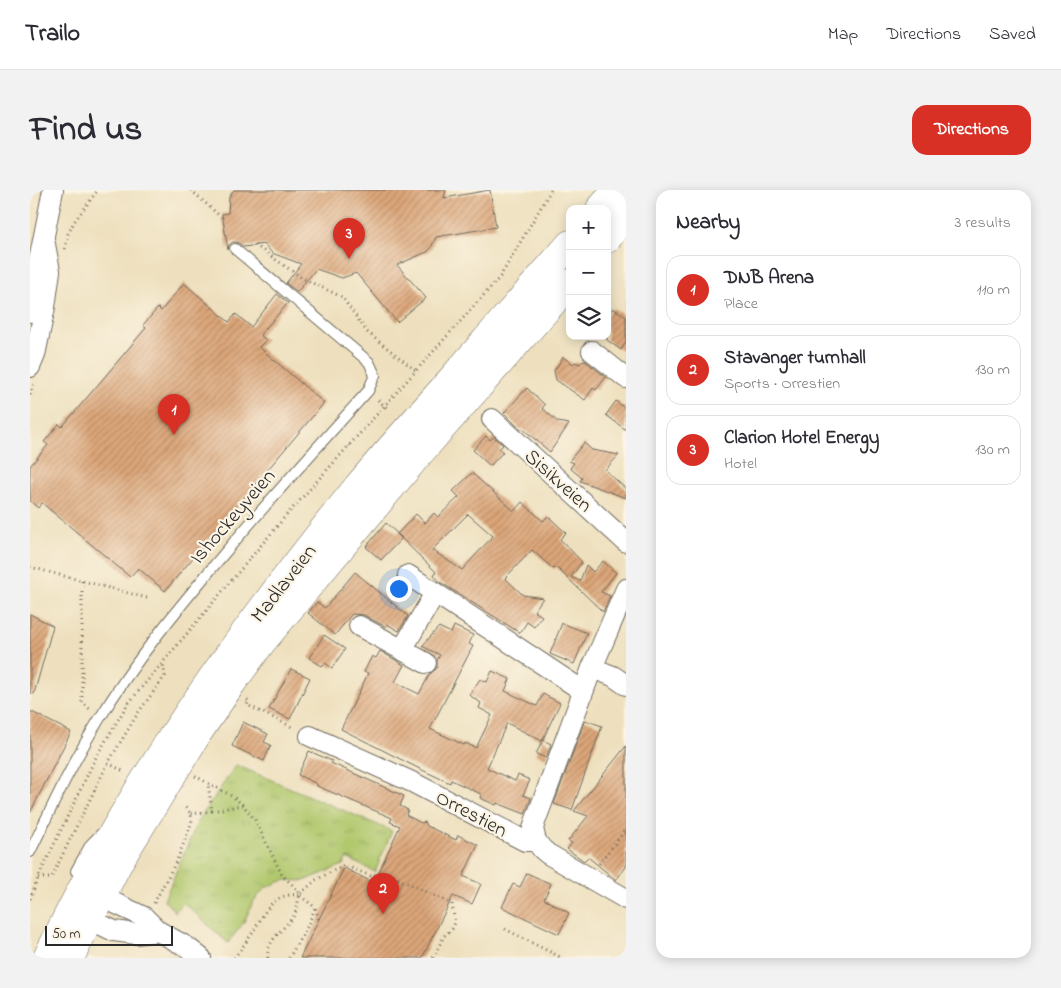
<!DOCTYPE html>
<html lang="en">
<head>
<meta charset="utf-8">
<style>
	body { margin:0; font-family:"Indie Flower",sans-serif; background:#f2f2f3; color:#2b2b33 }
	.controls { position:absolute; right:15px; top:15px; display:grid; overflow:hidden; border-radius:10px; box-shadow:0 2px 12px #0003 }
	.controls button { width:45px; height:45px; display:grid; place-items:center; padding:0; border:0; border-bottom:1px solid #e1e1e2; background:#fff; color:#2b2b33; font:25px sans-serif }
	.scale { position:absolute; left:15px; bottom:12px; width:128px; box-sizing:border-box; padding-left:5px; border:2px solid #2b2b2b; border-top:0; font-size:14px; line-height:18px; white-space:nowrap; color:#2b2b2b; -webkit-text-stroke:4px #fcf5e5; paint-order:stroke }
	.you { position:absolute; left:368px; top:398px; width:18px; height:18px; margin:-12px; border:4px solid #fff; border-radius:50%; background:#1a73e8; box-shadow:0 0 0 8px #1a73e833 }
	.badge { display:grid; place-items:center; width:32px; height:32px; border-radius:50%; background:#d93025; color:#fff; font-size:16px; font-weight:700 }
	.pin { position:absolute; translate:-50% -41px; filter:drop-shadow(0 1px 2px #0008) }
	.pin::after { content:''; position:absolute; top:26px; width:18px; height:15px; background:inherit; clip-path:polygon(0 0,100% 0,50% 100%) }
	.list { margin:0; padding:0; list-style:none }
	h2 { display:flex; justify-content:space-between; align-items:center; height:65px; margin:0; padding:0 20px; font-size:21px }
	h2 small { font-size:16px; font-weight:400; color:#7c7c81 }
	.list li { display:grid; grid-template-columns:32px 1fr auto; gap:15px; align-items:center; box-sizing:border-box; height:70px; margin:0 10px 10px; padding:0 10px; border:1px solid #e1e1e2; border-radius:15px }
	.list b { display:block; font-size:19px; white-space:nowrap }
	.list p { margin:0; font-size:16px; white-space:nowrap; color:#7c7c81 }
	.list em { font-size:16px; font-style:normal; color:#7c7c81 }
	.icon { flex:none; width:28px; height:28px; fill:none; stroke:currentColor; stroke-width:2; stroke-linecap:round; stroke-linejoin:round }
	.map { position:relative; flex:none; width:596px; height:768px; overflow:hidden; border-radius:15px }
	header { display:flex; align-items:center; gap:30px; box-sizing:border-box; height:70px; padding:0 25px; background:#fff; border-bottom:1px solid #e1e1e2 }
	header strong { font-size:24px }
	nav { display:flex; gap:28px; margin-inline-start:auto; font-size:18px }
	.intro { display:flex; align-items:center; justify-content:space-between; box-sizing:border-box; height:120px; padding:0 30px }
	h1 { margin:0; font-size:35px }
	.button { padding:12px 22px; border-radius:15px; background:#d93025; color:#fff; font-size:18px; font-weight:700 }
	main { display:flex; gap:30px; padding:0 30px }
	aside { flex:1; background:#fff; border-radius:15px; box-shadow:0 2px 12px #0003 }
	.map>svg:first-child { display:block }
</style>
</head>
<body>
<header>
<strong>Trailo</strong>
<nav><a>Map</a><a>Directions</a><a>Saved</a></nav>
</header>
<div class="intro"><h1>Find us</h1><a class="button">Directions</a></div>
<main>
<div class="map">
<svg width="596" height="768" viewBox="0 0 596 768">
	<defs>
		<pattern id="grass-tufts" width="24" height="20" patternUnits="userSpaceOnUse" patternTransform="scale(1.25)"><rect width="24" height="20" fill="#b1c86d"/><path d="M3 7l-1-3M5 7V3M7 7l1-3M15 17l-1-3M17 17v-4M19 17l1-3" fill="none" stroke="#98ac5f"/></pattern>
		<pattern id="building-hatch" width="6" height="6" patternUnits="userSpaceOnUse" patternTransform="scale(1.25)"><rect width="6" height="6" fill="#dca679"/><path d="M-1 1l2-2M0 6l6-6M5 7l2-2" fill="none" stroke="#b38763"/></pattern>
	</defs>
	<rect width="100%" height="100%" fill="#fcf5e5"/>
	<filter id="ink" filterUnits="userSpaceOnUse"><feTurbulence type="fractalNoise" baseFrequency=".02" numOctaves="2"/><feDisplacementMap in="SourceGraphic" scale="10" xChannelSelector="R" yChannelSelector="G"/><feConvolveMatrix kernelMatrix="1 2 1 2 8 2 1 2 1" color-interpolation-filters="sRGB"/></filter>
	<filter id="wash" filterUnits="userSpaceOnUse"><feTurbulence type="fractalNoise" baseFrequency=".0096" numOctaves="4" result="noise"/><feDisplacementMap in="SourceGraphic" scale="20" xChannelSelector="R" yChannelSelector="G"/><feGaussianBlur stdDeviation="1.12" result="paint"/><feColorMatrix in="noise" values="0 0 0 0 0 0 0 0 0 0 0 0 0 0 0 0 0 1.4 0 .05"/><feComposite in="paint" operator="in"/></filter>
	<g filter="url(#wash)">
		<rect width="100%" height="100%" fill="#eee0be"/>
		<!-- grass -->
		<path fill="url(#grass-tufts)" stroke="#6e7a4c" d="M206 575 362 641 345 682 317 668 313 675 274 691 254 690 235 698 223 712 214 732 198 753 154 713 145 722 134 710 168 631Z"/>
		<g id="blocks">
			<!-- building -->
			<g fill="url(#building-hatch)" fill-rule="evenodd">
				<path d="M204 0H416L414 8 460 0 466 37 406 47 401 58 397 62 367 75 396 108 367 132 326 83 312 88 286 79 267 102 256 93 271 74 242 63 234 54 214 57 207 52H203L199 55 198 60 192 24 198 23 199 7Z"/>
				<path d="M154 93 199 132 206 124 221 137 247 104 258 113 230 145 236 150 229 157 294 213 135 401 108 378 100 387 12 313 8 318 0 311V276L18 255 14 252 29 234 32 237 116 138 113 135 128 118 131 121Z"/>
				<path d="M583 118 596 127V152L591 160 577 150V125Z"/>
				<path d="M533 167 543 174 545 172 550 174 554 170 576 187 566 200 563 198 555 210 526 190 524 181Z"/>
				<path d="M497 198 515 215 512 218 528 232 539 234 520 262 493 239H490L474 223Z"/>
				<path d="M586 211 596 219V240L576 225Z"/>
				<path d="M456 246 460 250 464 247 473 255 469 259 473 262 460 276 443 260Z"/>
				<path d="M554 253 562 260 589 265 575 280 596 299V308L550 291 552 288 540 278 544 273 539 271Z"/>
				<path d="M442 283 484 321 492 312 513 331 518 326 536 343 530 349 552 372 541 387 550 391 556 375 563 382 573 371 586 383 571 402 580 406 573 422 526 377 524 379 521 377 502 360 475 388 493 405 513 408 504 421 512 426 504 437 497 432 490 443 410 392 404 385 406 382 367 344 386 324 395 333 404 323 408 327 429 307 423 301ZM438 324 463 346 432 380 402 360Z"/>
				<path d="M356 333 372 348 351 370 336 357Z"/>
				<path d="M325 382 378 426 369 441 357 434 356 437 334 425 322 424 305 445 278 423 287 412 295 418Z"/>
				<path d="M0 424 23 436 4 504 0 503Z"/>
				<path d="M532 433 557 443 544 474 520 464Z"/>
				<path d="M424 436 443 445 439 454 443 456 400 539 434 555 435 553 446 558 462 525 449 518 451 513 439 505 450 489 457 492 462 481 480 489 475 501 507 516 513 504 530 513 512 551 477 533 457 578 485 591 488 585 500 590 493 605 501 608 495 624 467 613 466 615 450 608 451 604 421 590 420 593 390 579 311 539 334 492 338 483 334 482 342 466 346 468 350 461 374 475 365 492 389 504 400 484 407 478V470L410 465 392 456 409 437 421 443Z"/>
				<path d="M294 445 315 459 302 478 295 473 292 476 279 468Z"/>
				<path d="M261 479 280 488 260 529 239 519Z"/>
				<path d="M0 521 41 542 0 623Z"/>
				<path d="M555 530 572 536 542 620 524 614Z"/>
				<path d="M213 532 238 544 234 552 241 555 234 571 202 556Z"/>
				<path d="M513 550 521 554 516 568 506 564Z"/>
				<path d="M596 556V677L586 690 558 667 554 671 537 659 542 653 538 651 558 626 544 621Z"/>
				<path d="M279 561 302 571 301 573 374 606 370 616 378 620 376 625 391 633 395 632 397 636 426 650 428 645 448 655 433 686 451 694 442 714 423 706 392 768H270L314 678 342 692 344 687 346 688 370 636 360 632 362 628 287 596V594L268 585Z"/>
				<path d="M497 683 521 694 514 709 539 723 529 744 472 717 483 694 490 697Z"/>
			</g>
		</g>
	</g>
	<g filter="url(#ink)">
		<use href="#blocks" fill-opacity="0" stroke="#6f6a5e" stroke-width="1"/>
		<g fill="none" stroke-linecap="round" stroke-linejoin="round">
			<!-- lane casing -->
			<g stroke="#6f6a5e" stroke-width="12">
				<g id="lane">
					<path d="M0 127 3 103"/>
					<path d="M0 662C22 617 43 571 70 528 105 470 149 417 193 365 240 309 289 255 338 201L345 185 339 172 205 59"/>
					<path d="M46 681 61 654 71 644"/>
				</g>
			</g>
			<!-- street casing -->
			<g stroke="#6f6a5e" stroke-width="22">
				<g id="street">
					<path d="M0 107 3 101 23 0"/>
					<path d="M562 161 596 188"/>
					<path d="M0 177 5 165 15 117 20 81 14 49"/>
					<path d="M462 229 596 352"/>
					<path d="M378 385 553 501"/>
					<path d="M329 436 396 473"/>
					<path d="M372 460 405 403"/>
					<path d="M562 478 583 486 596 495"/>
					<path d="M280 546 382 592 495 651H506L512 659 518 664 596 709"/>
					<path d="M506 651 503 639 505 632 562 478 596 399"/>
					<path d="M58 713 72 707 114 727 128 741 157 757 171 768"/>
					<path d="M49 724 84 741 107 744 128 741"/>
				</g>
			</g>
			<!-- primary casing -->
			<g stroke="#6f6a5e" stroke-width="29">
				<g id="primary">
					<path d="M570 19 587 0"/>
					<path d="M577 49 596 23"/>
					<path d="M17 768C98 596 209 443 328 296 353 266 379 237 405 208 450 157 495 105 540 54"/>
					<path d="M40 768 90 670 168 543 202 493 232 452 389 264 540 93"/>
				</g>
			</g>
			<!-- path -->
			<g stroke="#6f6a5e" stroke-width="3" stroke-dasharray="1 4" stroke-linecap="butt">
				<path d="M161 0 192 28"/>
				<path d="M225 55 272 88 312 107 337 142 385 180"/>
				<path d="M35 59 38 44 44 32 68 0"/>
				<path d="M0 205 4 194"/>
				<path d="M348 210 358 219"/>
				<path d="M319 255 323 258"/>
				<path d="M0 377 117 408"/>
				<path d="M52 391V512L61 520"/>
				<path d="M217 510 219 511 217 515 264 538"/>
				<path d="M78 573 95 582"/>
				<path d="M165 586 202 606 213 615 225 630 252 685 267 699 269 705 285 717 289 730"/>
				<path d="M182 621 213 615"/>
				<path d="M161 624 182 621 178 594"/>
				<path d="M569 674 596 639"/>
				<path d="M8 688H21L78 573 108 523 135 486 133 473"/>
				<path d="M0 709 8 688 66 567 97 515 254 328 470 87 521 0"/>
				<path d="M124 713 147 670 162 632 161 624 153 615"/>
				<path d="M475 739 532 768"/>
				<path d="M204 768C211 759 217 751 223 742 235 723 242 702 269 705"/>
				<path d="M238 768C235 748 260 737 266 721 268 716 268 710 269 705L286 690 314 675 341 686 354 682 422 714 425 733 422 739 414 746 403 768"/>
				<path d="M259 768 277 737 285 718"/>
			</g>
			<!-- lane -->
			<use href="#lane" stroke="#fff" stroke-width="10"/>
			<!-- street -->
			<use href="#street" stroke="#fff" stroke-width="20"/>
			<!-- primary -->
			<use href="#primary" stroke="#fff" stroke-width="28"/>
		</g>
	</g>
	<g text-anchor="middle" stroke-width="4.5" stroke-linejoin="round" paint-order="stroke">
		<!-- street labels -->
		<g font-size="21" fill="#2b2b2b" stroke="#fcf5e5">
			<text transform="translate(529 290) rotate(42)" y="7">Sisikveien</text>
			<text transform="translate(202 326) rotate(-49)" y="7">Ishockeyveien</text>
			<text transform="translate(253 393) rotate(-52)" y="7">Madlaveien</text>
			<text transform="translate(442 623) rotate(28)" y="7">Orrestien</text>
		</g>
	</g>
</svg>
<div class="controls">
<button>+</button>
<button>−</button>
<button><svg class="icon" aria-label="layers" viewBox="0 0 24 24"><path d="M12 4l9 5-9 5-9-5zM3 14l9 5 9-5"/></svg></button>
</div>
<div class="scale">50 m</div>
<div class="you"></div>
<div class="pin badge" style="left:144px;top:245px">1</div>
<div class="pin badge" style="left:353px;top:724px">2</div>
<div class="pin badge" style="left:319px;top:69px">3</div>
</div>
<aside>
<h2>Nearby<small>3 results</small></h2>
<ul class="list">
<li><span class="badge">1</span><div><b>DNB Arena</b><p>Place</p></div><em>110 m</em></li>
<li><span class="badge">2</span><div><b>Stavanger turnhall</b><p>Sports · Orrestien</p></div><em>130 m</em></li>
<li><span class="badge">3</span><div><b>Clarion Hotel Energy</b><p>Hotel</p></div><em>130 m</em></li>
</ul>
</aside>
</main>
</body>
</html>
